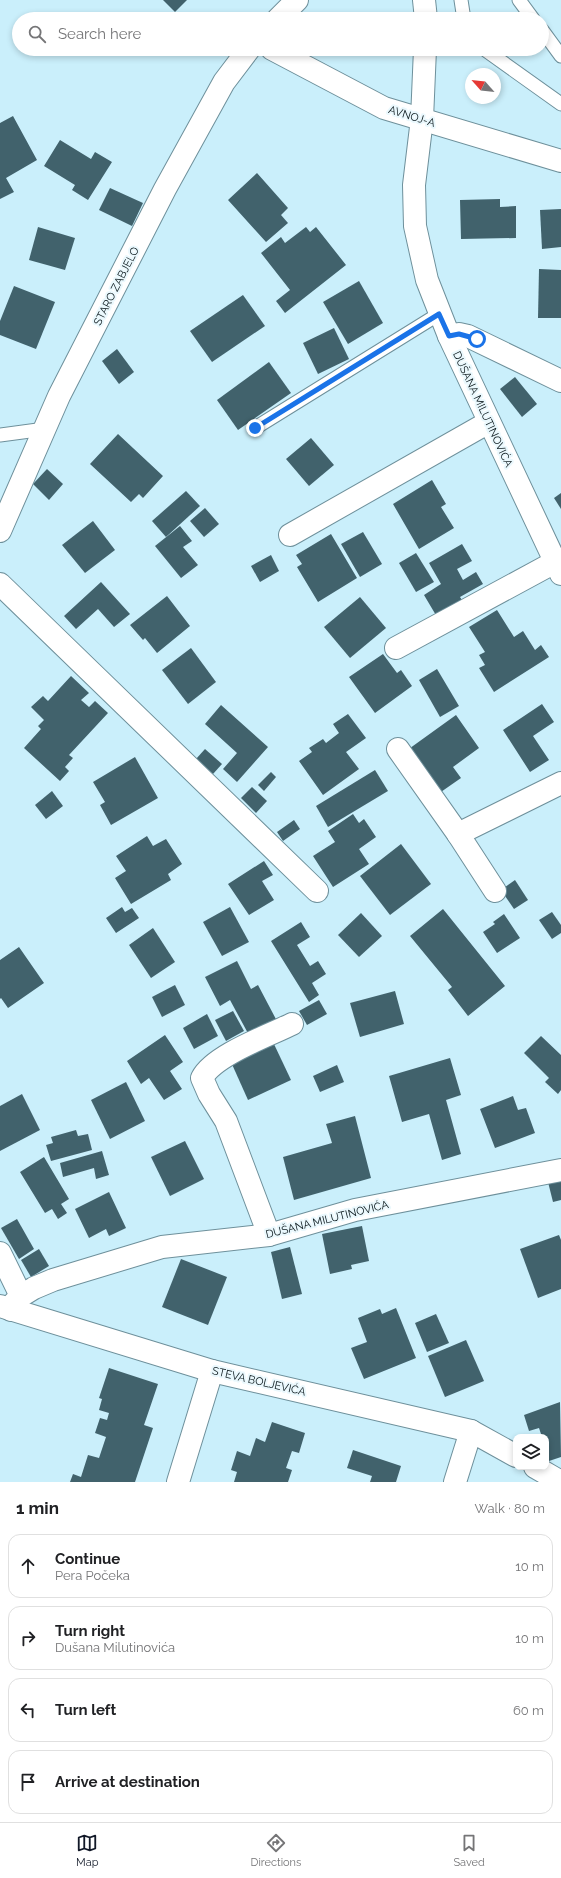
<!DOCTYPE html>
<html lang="en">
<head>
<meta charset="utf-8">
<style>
	body { margin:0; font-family:Raleway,sans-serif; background:#f2f2f2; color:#202124 }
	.controls { position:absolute; right:12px; bottom:12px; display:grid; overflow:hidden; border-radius:8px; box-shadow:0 2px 6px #0003 }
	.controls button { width:36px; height:36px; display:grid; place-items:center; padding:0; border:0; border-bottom:1px solid #e0e0e0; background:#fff; color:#202124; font:20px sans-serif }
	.compass { position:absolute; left:465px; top:68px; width:36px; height:36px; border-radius:50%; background:#fff; box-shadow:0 2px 6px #0003; rotate:297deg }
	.stop { position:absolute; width:12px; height:12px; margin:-9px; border:3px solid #1a73e8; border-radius:50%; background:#fff }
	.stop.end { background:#1a73e8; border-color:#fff; box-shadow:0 1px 4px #0008 }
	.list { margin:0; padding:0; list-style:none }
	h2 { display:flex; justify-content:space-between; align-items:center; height:52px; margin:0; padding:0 16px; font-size:17px }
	h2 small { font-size:13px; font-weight:400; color:#757577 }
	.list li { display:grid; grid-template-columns:26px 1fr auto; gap:12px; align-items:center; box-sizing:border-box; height:64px; margin:0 8px 8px; padding:0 8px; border:1px solid #e0e0e0; border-radius:12px }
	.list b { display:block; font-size:15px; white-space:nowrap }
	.list p { margin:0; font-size:13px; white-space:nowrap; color:#757577 }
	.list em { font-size:13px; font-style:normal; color:#757577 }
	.icon { flex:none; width:22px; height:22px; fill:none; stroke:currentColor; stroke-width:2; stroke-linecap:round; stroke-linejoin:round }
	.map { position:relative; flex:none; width:561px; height:1482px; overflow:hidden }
	.search { position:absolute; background:#fff; box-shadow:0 2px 6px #0003; left:12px; right:12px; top:12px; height:44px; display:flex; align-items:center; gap:10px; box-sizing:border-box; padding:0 14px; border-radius:22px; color:#757577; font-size:15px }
	.sheet { height:340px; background:#fff }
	nav { display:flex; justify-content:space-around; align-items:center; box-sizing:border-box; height:56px; border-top:1px solid #e0e0e0; background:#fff; font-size:11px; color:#757577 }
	nav a { display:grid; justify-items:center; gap:2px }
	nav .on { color:#111827 }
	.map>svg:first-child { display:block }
</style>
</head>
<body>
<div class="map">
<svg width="561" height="1482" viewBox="0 0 561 1482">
	<rect width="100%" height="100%" fill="#caeffb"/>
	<!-- building -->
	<g fill="#41626c">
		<path d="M163 0H187L175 12Z"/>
		<path d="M13 116 37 160 6 178 14 192 0 199V123Z"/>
		<path d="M60 140 91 159 95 152 112 162 88 200 72 190 75 185 44 166Z"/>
		<path d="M257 173 288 208 281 215 288 223 266 242 228 200Z"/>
		<path d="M110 188 143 203 132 226 99 210Z"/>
		<path d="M500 199V207L516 206V238L461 239 460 200Z"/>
		<path d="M561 209V247L542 249 540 210Z"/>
		<path d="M38 227 75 238 65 270 29 260Z"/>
		<path d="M306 227 310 232 316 227 346 265 285 313 276 301 290 290 261 253 281 237 285 243Z"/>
		<path d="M539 269 561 270V318H538Z"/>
		<path d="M359 281 383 323 348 344 323 302Z"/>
		<path d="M14 286 55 302 36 349 0 335V321Z"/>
		<path d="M243 295 265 326 212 362 190 331Z"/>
		<path d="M334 328 349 359 318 374 303 343Z"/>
		<path d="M117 349 134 372 119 384 102 361Z"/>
		<path d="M269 362 291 393 238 430 217 400Z"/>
		<path d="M515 377 537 404 522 417 500 389Z"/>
		<path d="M118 434 163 476 143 498 139 494 131 502 90 464Z"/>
		<path d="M311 438 334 465 309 486 286 459Z"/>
		<path d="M47 469 63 484 49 500 33 484Z"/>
		<path d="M432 480 446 504 441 507 454 528 419 549 393 504Z"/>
		<path d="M186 491 200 506 166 537 152 521Z"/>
		<path d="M561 493V509L554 498Z"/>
		<path d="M205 508 219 524 204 537 190 521Z"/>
		<path d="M93 521 115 550 85 573 62 545Z"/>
		<path d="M180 526 192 541 183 547 198 565 181 578 155 546Z"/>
		<path d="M363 532 382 564 360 577 341 544Z"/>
		<path d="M331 534 357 578 318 602 297 567 302 564 296 555Z"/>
		<path d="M462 544 472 561 457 569 463 580 476 572 483 584 460 597 466 607 440 622 424 595 441 584 429 563Z"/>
		<path d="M416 553 434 582 416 592 399 563Z"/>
		<path d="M271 555 279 571 260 582 251 566Z"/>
		<path d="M101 582 130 614 114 627 98 609 76 629 64 616Z"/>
		<path d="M167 596 190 626 157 653 145 638 143 640 130 625Z"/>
		<path d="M360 597 386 628 350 658 324 627Z"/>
		<path d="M497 610 514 637 523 631 535 650 541 645 549 657 494 692 479 668 485 665 479 655 485 652 469 627Z"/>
		<path d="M191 648 216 682 188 704 162 670Z"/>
		<path d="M383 654 397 673 401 670 412 686 375 713 349 677Z"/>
		<path d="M437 669 459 706 440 717 419 680Z"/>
		<path d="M71 676 89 693 81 700 89 707 95 701 108 713 69 755 73 758 65 767 69 771 60 781 24 748 41 729 38 726 44 720 31 707 43 696 48 701Z"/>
		<path d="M542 704 554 722 533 736 549 760 530 772 503 730Z"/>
		<path d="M221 705 268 747 237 782 223 769 237 753 205 724Z"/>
		<path d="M348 714 366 738 346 752 359 769 323 795 299 761 312 752 309 748 323 739 326 743 339 733 333 724Z"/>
		<path d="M456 715 479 748 453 767 461 778 438 794 406 751Z"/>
		<path d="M205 749 222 764 213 774 196 759Z"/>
		<path d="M135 757 158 798 111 825 100 805 105 802 93 782Z"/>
		<path d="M375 770 388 791 328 827 316 806Z"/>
		<path d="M271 772 276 777 264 791 258 785Z"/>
		<path d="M252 787 267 801 256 813 241 798Z"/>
		<path d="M52 791 63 806 46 819 35 805Z"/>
		<path d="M353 814 359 823 364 819 376 837 359 849 369 864 333 887 313 856 335 842 328 831Z"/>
		<path d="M294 820 300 829 283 841 277 832Z"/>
		<path d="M147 836 153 846 166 839 182 864 168 874 171 880 131 904 115 878 126 871 116 856Z"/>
		<path d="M401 844 431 884 390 915 360 876Z"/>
		<path d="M264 861 273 875 262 881 274 900 249 915 228 884Z"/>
		<path d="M515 880 528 900 514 909 501 890Z"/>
		<path d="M122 907 125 912 132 908 139 918 116 933 106 918Z"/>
		<path d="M230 907 249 942 222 956 203 922Z"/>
		<path d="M443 909 505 986 468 1016 448 990 452 987 410 936Z"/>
		<path d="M552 912 561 925V933L552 939 539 920Z"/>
		<path d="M361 913 382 936 359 957 338 935Z"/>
		<path d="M504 914 520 938 497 953 483 932 495 924 493 922Z"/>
		<path d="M301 922 310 937 297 945 310 966 318 961 326 974 312 983 319 995 309 1002 271 941Z"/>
		<path d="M153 928 175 962 151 978 129 945Z"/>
		<path d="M19 947 44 983 8 1008 1 998 0 999V960Z"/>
		<path d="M237 961 251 989 258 985 278 1023 250 1037 230 1000 220 1006 205 977Z"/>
		<path d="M175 985 185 1005 162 1017 152 997Z"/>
		<path d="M395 991 404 1024 360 1037 350 1003Z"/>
		<path d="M319 1000 327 1014 307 1025 299 1011Z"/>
		<path d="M233 1011 244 1031 226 1041 215 1020Z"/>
		<path d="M207 1014 218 1036 194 1049 183 1028Z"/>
		<path d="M165 1035 183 1062 170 1071 182 1089 164 1100 149 1078 141 1084 127 1061Z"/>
		<path d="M541 1036 561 1055V1090L558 1094 545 1082 549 1078 524 1053Z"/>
		<path d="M273 1042 291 1080 248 1100 231 1062Z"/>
		<path d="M450 1058 461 1095 446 1100 461 1154 442 1160 429 1114 402 1122 389 1076Z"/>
		<path d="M337 1065 344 1082 320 1092 313 1076Z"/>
		<path d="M126 1082 145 1121 110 1139 91 1100Z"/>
		<path d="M22 1094 40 1130 0 1151V1106Z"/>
		<path d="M513 1096 518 1110 526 1108 535 1133 495 1148 480 1109Z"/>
		<path d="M355 1116 371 1178 294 1200 283 1157 332 1143 326 1124Z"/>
		<path d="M76 1130 78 1136 88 1134 92 1150 51 1161 46 1145 53 1143 51 1137Z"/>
		<path d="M185 1141 204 1179 170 1196 151 1157Z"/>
		<path d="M102 1151 109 1175 96 1179 94 1168 63 1177 60 1163Z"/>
		<path d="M44 1157 69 1199 61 1204 67 1213 58 1219 52 1209 45 1213 20 1172Z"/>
		<path d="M561 1179V1200L553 1202 548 1182Z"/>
		<path d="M109 1192 126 1228 109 1236 106 1229 89 1238 75 1209Z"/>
		<path d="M17 1219 34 1249 19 1259 1 1228Z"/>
		<path d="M362 1226 369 1261 351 1265 352 1269 330 1274 322 1234Z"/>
		<path d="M559 1235 561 1240V1289L538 1298 520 1249Z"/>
		<path d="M290 1247 302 1294 282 1299 271 1252Z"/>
		<path d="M39 1249 49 1266 31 1277 21 1260Z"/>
		<path d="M181 1259 227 1277 208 1325 162 1307Z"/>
		<path d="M396 1308 416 1358 364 1379 351 1348 367 1342 358 1318 380 1309 382 1314Z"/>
		<path d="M436 1314 449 1343 427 1352 415 1323Z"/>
		<path d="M466 1340 484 1381 445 1397 428 1356Z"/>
		<path d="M109 1368 158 1384 144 1425 153 1428 135 1482H70L73 1474 81 1477 88 1455 99 1458 106 1437 95 1433 100 1418 107 1420 109 1413 99 1410 102 1399 99 1398Z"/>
		<path d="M560 1402 561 1457 546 1462V1437H542L539 1428 529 1431 524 1415Z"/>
		<path d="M272 1422 305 1433 299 1453 292 1451 286 1468 292 1470 288 1482H234L237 1472 231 1470 237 1451 250 1456 256 1438 265 1442Z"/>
		<path d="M353 1450 401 1466 396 1482H370L372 1476 347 1468Z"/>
	</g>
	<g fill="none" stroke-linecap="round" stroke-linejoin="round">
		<!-- service casing -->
		<g stroke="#6e909b" stroke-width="15">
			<g id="service">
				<path d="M461 0 463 13 465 19"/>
				<path d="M519 0 533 19"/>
				<path d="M542 30 561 56"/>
				<path d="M484 49 561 104"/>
				<path d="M255 428 439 314"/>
				<path d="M0 435 45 429"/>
			</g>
		</g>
		<!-- minor casing -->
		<g stroke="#6e909b" stroke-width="24">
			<g id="minor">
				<path d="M424 0 426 19"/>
				<path d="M278 19 297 0"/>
				<path d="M272 49 384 108 561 161"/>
				<path d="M425 49 422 119 414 185 415 226 427 280 449 336 561 574"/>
				<path d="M449 336 459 334 468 336 561 381"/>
				<path d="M0 531 59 396 165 189 224 82 249 49"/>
				<path d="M290 535 489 422"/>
				<path d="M0 584 317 891"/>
				<path d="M396 648 555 562"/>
				<path d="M398 749 458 834 495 891"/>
				<path d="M458 834 561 783"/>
				<path d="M269 1235 226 1121 209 1094 202 1078C214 1055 268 1036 292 1024"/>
				<path d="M0 1253 21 1296"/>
				<path d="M0 1306 212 1371 471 1431 516 1456"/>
				<path d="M11 1310 14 1303 21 1296 34 1288 53 1280 162 1247 269 1235 355 1210 561 1170"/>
				<path d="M535 1467 561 1482"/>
				<path d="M178 1482 212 1371"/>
				<path d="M455 1482 471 1431"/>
			</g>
		</g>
		<!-- service -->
		<use href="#service" stroke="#fff" stroke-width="13"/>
		<!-- minor -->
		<use href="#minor" stroke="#fff" stroke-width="22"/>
	</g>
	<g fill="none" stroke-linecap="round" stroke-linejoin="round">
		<!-- route -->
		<path stroke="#1a73e8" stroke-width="5" d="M255 428 439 314 449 336 459 334 477 339"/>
	</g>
	<g text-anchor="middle" stroke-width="4" stroke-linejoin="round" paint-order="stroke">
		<!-- street labels -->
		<g font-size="11" fill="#081519" stroke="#eaf8fd">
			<text transform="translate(412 116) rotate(17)" y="4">AVNOJ-A</text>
			<text transform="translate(116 286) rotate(-63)" y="4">STARO ZABJELO</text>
			<text transform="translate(483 409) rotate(65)" y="4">DUŠANA MILUTINOVIĆA</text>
			<text transform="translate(327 1219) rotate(-14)" y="4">DUŠANA MILUTINOVIĆA</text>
			<text transform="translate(259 1381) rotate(13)" y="4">STEVA BOLJEVIĆA</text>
		</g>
	</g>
</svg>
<div class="controls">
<button><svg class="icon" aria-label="layers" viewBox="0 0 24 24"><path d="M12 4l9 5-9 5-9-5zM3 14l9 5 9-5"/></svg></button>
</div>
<svg class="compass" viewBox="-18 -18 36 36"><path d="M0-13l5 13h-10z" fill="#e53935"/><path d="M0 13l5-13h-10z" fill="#757577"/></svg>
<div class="stop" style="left:477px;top:339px"></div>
<div class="stop end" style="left:255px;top:428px"></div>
<div class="search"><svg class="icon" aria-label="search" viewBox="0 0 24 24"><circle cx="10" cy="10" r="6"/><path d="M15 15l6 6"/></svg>Search here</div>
</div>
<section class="sheet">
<h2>1 min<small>Walk · 80 m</small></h2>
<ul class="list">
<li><svg class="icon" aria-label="ahead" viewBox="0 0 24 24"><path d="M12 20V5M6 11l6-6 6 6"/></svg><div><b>Continue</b><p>Pera Počeka</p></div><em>10 m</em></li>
<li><svg class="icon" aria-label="right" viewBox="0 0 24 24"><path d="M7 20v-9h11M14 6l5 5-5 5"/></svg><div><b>Turn right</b><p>Dušana Milutinovića</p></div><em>10 m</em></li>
<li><svg class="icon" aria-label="left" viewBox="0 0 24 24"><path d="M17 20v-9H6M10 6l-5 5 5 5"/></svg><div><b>Turn left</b></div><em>60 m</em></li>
<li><svg class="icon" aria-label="arrive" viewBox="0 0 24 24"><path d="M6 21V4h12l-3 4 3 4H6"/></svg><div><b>Arrive at destination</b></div></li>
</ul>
</section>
<nav>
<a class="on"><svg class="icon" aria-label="map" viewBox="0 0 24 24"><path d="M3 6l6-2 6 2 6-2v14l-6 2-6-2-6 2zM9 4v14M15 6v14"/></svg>Map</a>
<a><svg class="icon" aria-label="directions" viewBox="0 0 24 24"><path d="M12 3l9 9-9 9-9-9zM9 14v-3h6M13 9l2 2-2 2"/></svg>Directions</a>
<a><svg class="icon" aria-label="saved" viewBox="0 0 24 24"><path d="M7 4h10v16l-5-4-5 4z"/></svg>Saved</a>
</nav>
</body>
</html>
